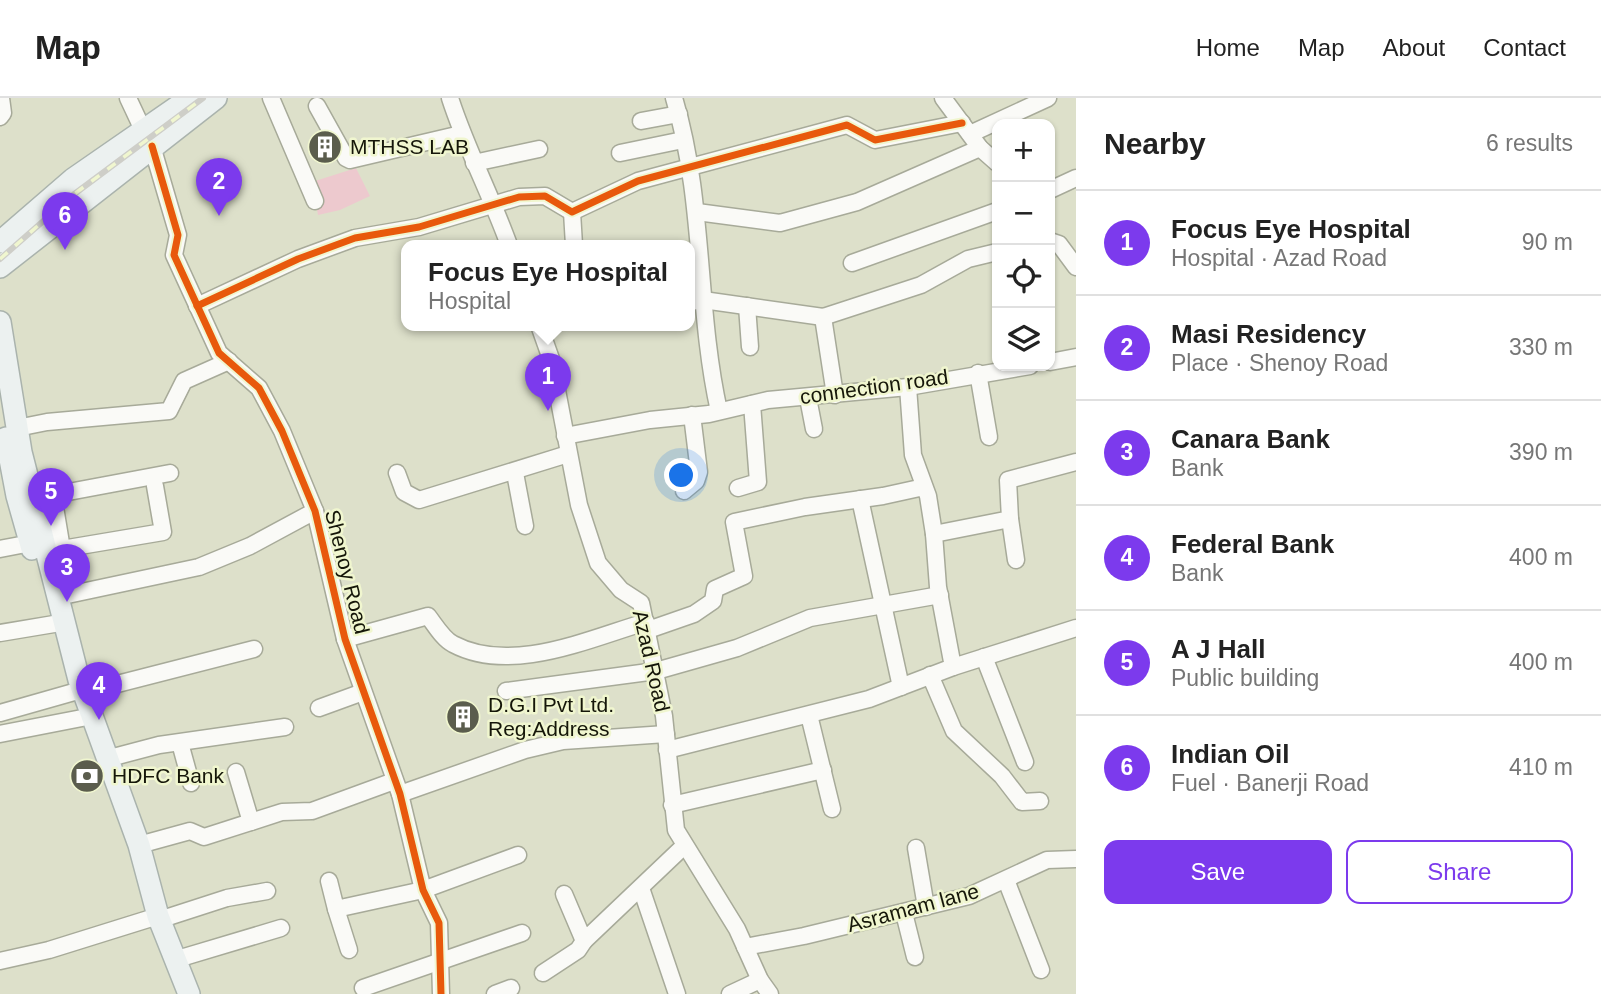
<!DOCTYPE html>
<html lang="en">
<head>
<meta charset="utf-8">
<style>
	body { margin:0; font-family:Helvetica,sans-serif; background:#f6f6f6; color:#222 }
	.controls { position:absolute; right:21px; top:21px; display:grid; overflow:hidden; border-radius:14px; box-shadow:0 2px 5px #0004 }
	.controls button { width:63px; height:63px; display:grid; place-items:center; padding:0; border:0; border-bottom:2px solid #e0e0e0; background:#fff; color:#222; font:35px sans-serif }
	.you { position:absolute; left:682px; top:378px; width:24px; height:24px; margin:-18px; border:5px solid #fff; border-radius:50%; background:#1a73e8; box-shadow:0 0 0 10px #1a73e833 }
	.badge { display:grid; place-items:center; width:46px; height:46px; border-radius:50%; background:#7c3aed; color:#fff; font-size:23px; font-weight:700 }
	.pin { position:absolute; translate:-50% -58px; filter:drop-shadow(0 2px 4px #0008) }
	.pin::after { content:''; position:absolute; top:37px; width:24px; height:21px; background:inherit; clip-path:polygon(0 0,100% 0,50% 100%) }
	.popup { position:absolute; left:401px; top:142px; width:294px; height:91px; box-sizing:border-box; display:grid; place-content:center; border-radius:14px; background:#fff; filter:drop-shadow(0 2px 5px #0005); font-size:23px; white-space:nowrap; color:#767676 }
	.popup b { font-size:26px; color:#222 }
	.popup::after { content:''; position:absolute; left:50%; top:100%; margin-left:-14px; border:14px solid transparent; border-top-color:#fff }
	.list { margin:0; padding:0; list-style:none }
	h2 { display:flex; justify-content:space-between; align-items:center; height:91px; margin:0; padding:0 28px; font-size:30px }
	h2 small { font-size:23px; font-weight:400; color:#767676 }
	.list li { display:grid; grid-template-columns:46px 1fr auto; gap:21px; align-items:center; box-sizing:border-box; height:105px; padding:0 28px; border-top:2px solid #e0e0e0 }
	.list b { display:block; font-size:26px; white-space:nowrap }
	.list p { margin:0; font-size:23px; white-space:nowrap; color:#767676 }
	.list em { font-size:23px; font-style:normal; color:#767676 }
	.actions { display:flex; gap:14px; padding:21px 28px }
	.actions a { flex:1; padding:16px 0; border:2px solid #7c3aed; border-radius:14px; text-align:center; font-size:24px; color:#7c3aed }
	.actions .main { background:#7c3aed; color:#fff }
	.icon { flex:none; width:38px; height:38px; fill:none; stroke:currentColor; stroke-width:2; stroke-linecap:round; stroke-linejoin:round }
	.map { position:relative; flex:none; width:1076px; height:896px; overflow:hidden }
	header { display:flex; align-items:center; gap:42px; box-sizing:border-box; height:98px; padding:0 35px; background:#fff; border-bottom:2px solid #e0e0e0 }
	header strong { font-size:33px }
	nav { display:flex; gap:38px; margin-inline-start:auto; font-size:24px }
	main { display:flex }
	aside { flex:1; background:#fff }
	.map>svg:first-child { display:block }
</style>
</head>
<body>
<header>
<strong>Map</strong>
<nav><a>Home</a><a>Map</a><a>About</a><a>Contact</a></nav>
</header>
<main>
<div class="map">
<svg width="1076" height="896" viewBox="0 0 1076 896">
	<rect width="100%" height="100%" fill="#dde0ca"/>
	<!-- green -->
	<path fill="#edc9ce" d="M356 70 370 98 340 112 318 117 312 84Z"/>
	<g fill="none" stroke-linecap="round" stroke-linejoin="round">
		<!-- minor casing -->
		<g stroke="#a7aa99" stroke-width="19">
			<g id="minor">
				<path d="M128 0 143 32"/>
				<path d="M271 0 315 103"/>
				<path d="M450 0C466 50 491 97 509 147"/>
				<path d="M674 0C705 102 696 210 719 313"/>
				<path d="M943 0 980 50 997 65"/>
				<path d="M317 8 346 60 350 62 461 36"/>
				<path d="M0 19 3 15 1 0"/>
				<path d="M641 23 679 16"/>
				<path d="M970 36 1048 0"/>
				<path d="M152 48 178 137 174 157 219 255 259 290 282 333 315 413 345 541 400 696 423 792 439 825 441 896"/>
				<path d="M620 55 683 42"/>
				<path d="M474 65 539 51"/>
				<path d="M1050 92 1076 80"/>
				<path d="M572 114 574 147"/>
				<path d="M697 114 780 125 857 104 980 50"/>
				<path d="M1050 143 1059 146 1076 169"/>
				<path d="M852 165 997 113"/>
				<path d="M690 204 703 202 823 219 921 187 968 161 997 154"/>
				<path d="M197 208 298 161 355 140 419 129 519 99 545 98 572 114 638 83 847 27 875 42 962 25"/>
				<path d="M747 208 750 249"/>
				<path d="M823 219 835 297"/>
				<path d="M539 227 551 261 579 407 598 465 621 492 641 505 664 618 676 732 737 831 760 882 770 896"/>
				<path d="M1050 264 1076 259"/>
				<path d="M978 275 989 339"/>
				<path d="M908 289 913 357 928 398 934 436"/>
				<path d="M808 300 814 331"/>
				<path d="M17 330 47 324 169 313 184 283 229 263"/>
				<path d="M565 338 650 322 709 316 768 302 908 289 1030 268"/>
				<path d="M397 375 404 394 419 402 568 356"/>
				<path d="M515 375 525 428"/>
				<path d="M738 390 758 384 752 306"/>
				<path d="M684 393 696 383 699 374 692 317"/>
				<path d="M31 401 170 375"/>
				<path d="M860 401 901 589"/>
				<path d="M36 410 55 409 62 451 163 434 155 388"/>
				<path d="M1010 421 1016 462"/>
				<path d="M0 451 31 445"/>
				<path d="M58 499 199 469 250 448 315 413"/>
				<path d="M648 532 694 516 713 503 715 491 744 478 734 424 805 409 883 398 924 389"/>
				<path d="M0 535 54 526"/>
				<path d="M345 541 428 518C435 527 443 541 453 546 511 577 588 541 646 524"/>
				<path d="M984 559 1025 664"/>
				<path d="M953 569 1076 530"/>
				<path d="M930 577 954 633 1002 678 1022 704 1040 703"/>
				<path d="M506 593 656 573 737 550 810 520 940 497"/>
				<path d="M86 594 254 551"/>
				<path d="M319 610 363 594"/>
				<path d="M0 615 74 594"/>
				<path d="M809 617 832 711"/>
				<path d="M0 636 82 620"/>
				<path d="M180 645 191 685"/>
				<path d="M667 652 869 601 953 569 938 489 934 436 1010 421 1008 382 1076 364"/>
				<path d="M106 661 159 647 285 629"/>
				<path d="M236 674 251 724"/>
				<path d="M400 696 525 652 563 643 666 636"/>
				<path d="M672 707 823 672"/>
				<path d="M139 747 190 733 204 739 282 714 312 713 394 683"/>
				<path d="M916 750 926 809"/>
				<path d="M1006 782 1041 872"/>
				<path d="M329 783 336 811 423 792 518 757"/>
				<path d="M641 790 677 896"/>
				<path d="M564 796 584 843 684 748"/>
				<path d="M336 811 349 852"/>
				<path d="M904 815 915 859"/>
				<path d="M159 822 227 800 267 793"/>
				<path d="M745 849 804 838 969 798 1047 762 1076 761"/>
				<path d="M174 862 281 830"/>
				<path d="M0 863 49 852 158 818"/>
				<path d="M543 875 578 852 584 843"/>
				<path d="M363 890 522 835"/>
				<path d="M495 896 511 890"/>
				<path d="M730 896 760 882"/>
			</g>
		</g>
		<!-- major casing -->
		<g stroke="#aab3ad" stroke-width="24">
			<g id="major">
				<path d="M0 144 73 81 190 0"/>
				<path d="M0 169 216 0"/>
				<path d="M0 224 21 354 79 582 139 747 158 818 189 896"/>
				<path d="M6 340 17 398 32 451"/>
			</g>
		</g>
		<!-- minor -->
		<use href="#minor" stroke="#fafaf7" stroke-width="16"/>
		<!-- major -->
		<use href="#major" stroke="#ecf1f0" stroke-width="21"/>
		<!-- rail casing -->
		<g stroke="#cecec8" stroke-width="6">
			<path id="rail" d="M0 161 73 97 203 0"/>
		</g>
		<!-- rail -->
		<use href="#rail" stroke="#f0f6cf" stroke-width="3.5" stroke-dasharray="10" stroke-linecap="butt"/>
		<!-- cycleway casing -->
		<g stroke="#f0f6cf" stroke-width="11">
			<g id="cycleway">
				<path d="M152 48 178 137 174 157 219 255 259 290 282 333 315 413 345 541 400 696 423 792 439 825 441 896"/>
				<path d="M197 208 298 161 355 140 419 129 519 99 545 98 572 114 638 83 847 27 875 42 962 25"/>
			</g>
		</g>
		<!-- cycleway -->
		<use href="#cycleway" stroke="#e8590c" stroke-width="7"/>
	</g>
	<!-- icons -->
	<defs>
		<g id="building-disc" transform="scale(1.75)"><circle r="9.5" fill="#5b5d4d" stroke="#f0f6cf"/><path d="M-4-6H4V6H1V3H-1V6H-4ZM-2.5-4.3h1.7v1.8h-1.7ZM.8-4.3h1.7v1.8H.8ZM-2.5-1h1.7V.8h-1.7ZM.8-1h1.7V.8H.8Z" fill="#fff"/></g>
		<g id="bank-disc" transform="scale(1.75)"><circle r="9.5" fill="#5b5d4d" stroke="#f0f6cf"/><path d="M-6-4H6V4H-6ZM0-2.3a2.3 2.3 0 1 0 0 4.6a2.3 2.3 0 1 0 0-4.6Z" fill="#fff"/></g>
	</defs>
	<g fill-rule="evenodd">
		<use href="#building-disc" x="325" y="49"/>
		<use href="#building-disc" x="463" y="619"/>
		<use href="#bank-disc" x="87" y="678"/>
	</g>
	<g text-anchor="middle" stroke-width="5" stroke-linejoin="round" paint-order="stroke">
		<!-- poi labels -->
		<g font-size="21" fill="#151609" stroke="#f0f6cf" text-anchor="start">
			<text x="350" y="56">MTHSS LAB</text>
			<text x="488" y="614">D.G.I Pvt Ltd.<tspan x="488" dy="24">Reg:Address</tspan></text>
			<text x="112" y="685">HDFC Bank</text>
		</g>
		<!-- street labels -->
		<g font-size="21" fill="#151609" stroke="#f0f6cf">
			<text transform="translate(874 289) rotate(-8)" y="7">connection road</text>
			<text transform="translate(347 474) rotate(76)" y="7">Shenoy Road</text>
			<text transform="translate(651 563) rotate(77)" y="7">Azad Road</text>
			<text transform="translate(913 810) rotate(-15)" y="7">Asramam lane</text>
		</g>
	</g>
</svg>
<div class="controls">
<button>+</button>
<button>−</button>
<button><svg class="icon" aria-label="locate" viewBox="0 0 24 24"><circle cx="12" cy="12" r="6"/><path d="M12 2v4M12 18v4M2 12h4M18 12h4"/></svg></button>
<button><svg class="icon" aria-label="layers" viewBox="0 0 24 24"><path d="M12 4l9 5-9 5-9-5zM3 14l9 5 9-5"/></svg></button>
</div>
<div class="you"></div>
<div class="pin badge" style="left:548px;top:313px">1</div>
<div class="popup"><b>Focus Eye Hospital</b>Hospital</div>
<div class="pin badge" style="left:219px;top:118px">2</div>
<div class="pin badge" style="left:67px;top:504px">3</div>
<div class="pin badge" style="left:99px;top:622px">4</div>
<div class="pin badge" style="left:51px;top:428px">5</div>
<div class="pin badge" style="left:65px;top:152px">6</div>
</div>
<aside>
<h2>Nearby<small>6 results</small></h2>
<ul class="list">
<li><span class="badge">1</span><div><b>Focus Eye Hospital</b><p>Hospital · Azad Road</p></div><em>90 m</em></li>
<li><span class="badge">2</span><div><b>Masi Residency</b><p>Place · Shenoy Road</p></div><em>330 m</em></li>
<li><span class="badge">3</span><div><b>Canara Bank</b><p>Bank</p></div><em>390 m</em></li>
<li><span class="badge">4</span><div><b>Federal Bank</b><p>Bank</p></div><em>400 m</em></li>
<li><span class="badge">5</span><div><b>A J Hall</b><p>Public building</p></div><em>400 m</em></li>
<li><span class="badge">6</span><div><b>Indian Oil</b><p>Fuel · Banerji Road</p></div><em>410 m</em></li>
</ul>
<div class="actions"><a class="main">Save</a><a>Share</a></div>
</aside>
</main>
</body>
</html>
